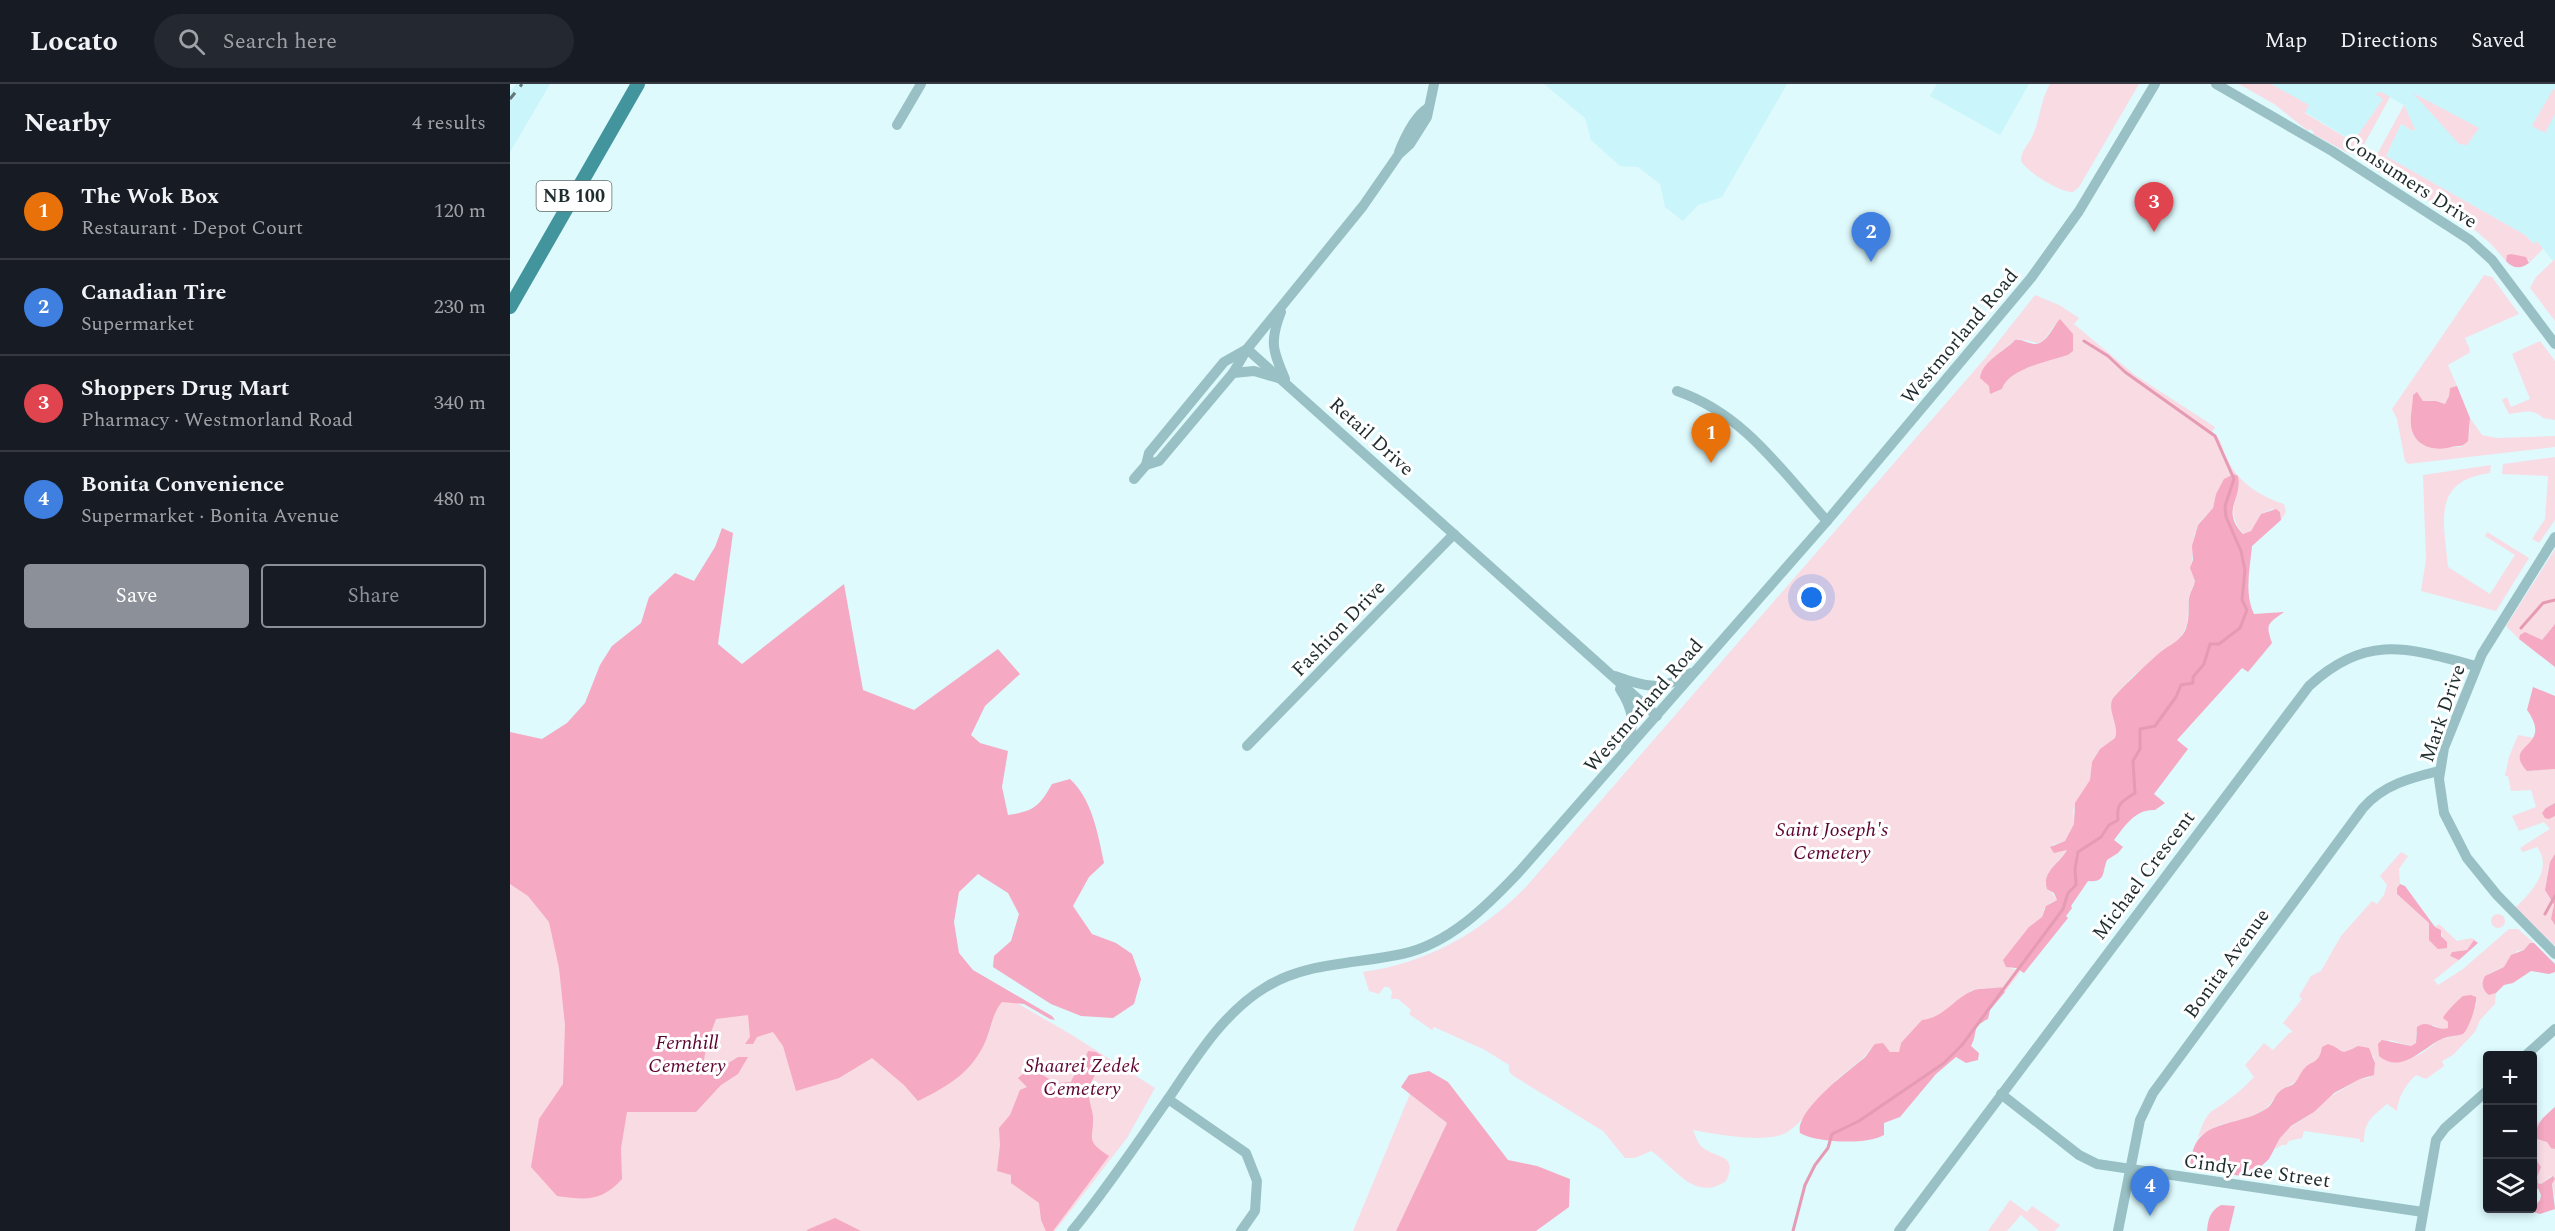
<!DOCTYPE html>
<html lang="en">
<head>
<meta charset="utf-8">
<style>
	body { margin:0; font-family:Spectral,serif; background:#242831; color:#f1f3f6 }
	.controls { position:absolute; right:18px; bottom:18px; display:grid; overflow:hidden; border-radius:6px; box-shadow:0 3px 9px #0003 }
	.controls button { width:54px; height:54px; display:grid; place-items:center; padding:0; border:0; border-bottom:2px solid #363941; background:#171b24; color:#f1f3f6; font:30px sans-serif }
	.you { position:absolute; left:1302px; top:514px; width:21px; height:21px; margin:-15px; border:4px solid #fff; border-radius:50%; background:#1a73e8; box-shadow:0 0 0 9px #1a73e833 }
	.badge { display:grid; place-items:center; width:39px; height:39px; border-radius:50%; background:#8c9099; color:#fff; font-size:20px; font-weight:700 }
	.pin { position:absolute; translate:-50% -50px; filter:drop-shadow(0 2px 3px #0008) }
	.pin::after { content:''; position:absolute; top:32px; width:21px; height:18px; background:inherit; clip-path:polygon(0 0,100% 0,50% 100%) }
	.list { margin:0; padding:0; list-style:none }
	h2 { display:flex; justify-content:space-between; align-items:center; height:78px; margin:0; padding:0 24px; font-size:26px }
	h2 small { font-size:20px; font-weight:400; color:#9ea1a6 }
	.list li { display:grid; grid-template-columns:39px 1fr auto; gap:18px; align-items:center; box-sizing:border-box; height:96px; padding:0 24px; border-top:2px solid #363941 }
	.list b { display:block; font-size:22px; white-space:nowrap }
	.list p { margin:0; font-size:20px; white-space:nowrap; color:#9ea1a6 }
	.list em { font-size:20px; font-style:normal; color:#9ea1a6 }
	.actions { display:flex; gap:12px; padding:18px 24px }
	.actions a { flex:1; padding:14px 0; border:2px solid #8c9099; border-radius:6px; text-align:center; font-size:21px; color:#8c9099 }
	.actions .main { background:#8c9099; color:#fff }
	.icon { flex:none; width:33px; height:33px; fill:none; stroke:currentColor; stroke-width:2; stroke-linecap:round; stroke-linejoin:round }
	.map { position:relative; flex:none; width:2045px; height:1147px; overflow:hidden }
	header { display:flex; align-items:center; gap:36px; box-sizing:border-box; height:84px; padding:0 30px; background:#171b24; border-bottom:2px solid #363941 }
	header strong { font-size:28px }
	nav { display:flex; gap:33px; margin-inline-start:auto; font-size:21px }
	.search { width:420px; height:54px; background:#242831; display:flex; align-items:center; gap:15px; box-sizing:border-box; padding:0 21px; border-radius:33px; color:#9ea1a6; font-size:22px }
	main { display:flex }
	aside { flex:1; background:#171b24 }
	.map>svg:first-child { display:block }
</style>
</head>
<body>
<header>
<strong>Locato</strong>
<div class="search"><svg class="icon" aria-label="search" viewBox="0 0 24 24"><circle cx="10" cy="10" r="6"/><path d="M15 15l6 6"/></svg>Search here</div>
<nav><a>Map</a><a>Directions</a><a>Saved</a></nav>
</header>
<main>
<aside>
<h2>Nearby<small>4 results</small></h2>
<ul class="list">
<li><span class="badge" style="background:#e8710a">1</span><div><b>The Wok Box</b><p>Restaurant · Depot Court</p></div><em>120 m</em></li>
<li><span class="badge" style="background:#3f7fe0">2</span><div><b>Canadian Tire</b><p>Supermarket</p></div><em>230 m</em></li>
<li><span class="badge" style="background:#e0444e">3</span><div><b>Shoppers Drug Mart</b><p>Pharmacy · Westmorland Road</p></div><em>340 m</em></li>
<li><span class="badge" style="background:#3f7fe0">4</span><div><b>Bonita Convenience</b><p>Supermarket · Bonita Avenue</p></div><em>480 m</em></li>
</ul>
<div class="actions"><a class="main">Save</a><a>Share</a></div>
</aside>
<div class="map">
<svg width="2045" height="1147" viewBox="0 0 2045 1147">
	<rect width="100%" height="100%" fill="#defafd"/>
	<!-- built -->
	<g fill="#c9f5fb">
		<path d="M6 0H40L0 68V8Z"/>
		<path d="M1034 0H1277L1212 113 1188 121 1173 137 1155 123 1150 100 1128 83 1110 82 1081 56 1075 34Z"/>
		<path d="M1427 0H1519L1490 51 1420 12Z"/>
		<path d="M1761 0H2045V175L2043 177 2027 157 2024 160 2015 151 1876 72 1891 40 1903 47 1905 46 1894 21 1871 8 1873 15 1844 58 1795 28 1798 21Z"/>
	</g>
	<!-- green -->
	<g fill="#f9dbe4" fill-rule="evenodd">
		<path d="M1540 0H1629L1569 103 1563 108C1551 109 1517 88 1511 77 1511 68 1516 63 1521 55 1530 38 1530 17 1540 0Z"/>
		<path d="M1729 0H1761L1799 21 1795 29 1843 58 1873 15 1865 10 1871 8 1880 13 1851 66 1847 70H1840L1803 50 1804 48 1800 45 1798 47 1764 20Z"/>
		<path d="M2043 5 2045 6V30L2035 49 2022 42Z"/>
		<path d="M1903 9 1969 44 1957 61 1949 60Z"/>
		<path d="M1894 21 1905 45 1903 47 1891 40 1876 72 2015 151 2024 160 2027 157 2033 165 2019 179V176L2001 170 1997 173 1996 177 1981 160 1959 141 1863 84 1864 76Z"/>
		<path d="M2045 175V237L2020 204 2026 193Z"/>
		<path d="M1974 191 1982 193 2009 230 1955 254 1960 266 1959 269 1938 281 1947 302 1940 304 1939 312 1935 320 1926 317H1913L1907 309 1901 341 1940 363H1951L1960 347V334L1972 351 1987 354 2045 352V363L1898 380 1895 377 1887 335 1882 325Z"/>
		<path d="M1525 211 1549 221 1569 234 1564 240 1625 291 1705 343 1702 348C1712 354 1711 363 1716 372 1726 397 1749 412 1774 420L1776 428 1771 436 1770 428 1762 425 1751 430 1741 447 1734 450C1719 435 1723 420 1729 401L1706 410 1703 424 1688 440 1684 453 1681 486 1685 497 1679 512 1677 541 1670 555 1622 593 1604 613 1603 631 1607 644 1605 654 1590 665 1582 678 1580 696 1563 726 1564 740 1555 757 1542 761 1549 768 1557 766 1538 789 1535 800 1547 816 1540 819 1534 825 1532 833 1519 843 1500 884 1511 887 1495 908 1491 903 1462 906 1436 928 1419 936 1391 959 1389 968H1380L1377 964H1361C1352 979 1335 986 1324 999 1309 1014 1297 1034 1279 1047 1261 1061 1205 1050 1183 1046 1186 1052 1187 1059 1192 1063 1205 1075 1229 1069 1216 1097 1184 1119 1164 1082 1141 1067L1125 1074H1115L1093 1047 1002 991 999 987V981L975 966 924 943 922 946 899 930 901 926 888 915H881L882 908 879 903H874L869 910 859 907 853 888C917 879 970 849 1015 804L1477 272ZM1545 240 1563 267 1558 271C1539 276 1498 285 1492 305L1480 310 1479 278 1505 256C1530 253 1525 272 1545 240Z"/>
		<path d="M2030 257 2045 277V336L2033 334C2023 324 2013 328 1999 330L1992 316 1997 313 2001 323 2020 315 2002 270Z"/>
		<path d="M2045 373V436L2029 459 2022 455 2035 435 2038 392 1992 390 1993 380Z"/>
		<path d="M1981 381 1980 389C1921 397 1934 438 1938 483L1980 510 2005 471 1975 452 1977 448 2019 474 1986 527 1911 507 1916 476 1913 391Z"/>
		<path d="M2045 465V540L2032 556 2024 554 2020 550 2010 551 2009 555 1996 542Z"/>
		<path d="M2008 651 2029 655 2013 669 2011 675 2017 687 2045 685V719L2036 724 2039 735 2045 732V770L2039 783 2035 806 2044 822 2041 835 2045 841V862L2005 824C2020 810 2044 785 2027 763L2013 768 2010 764 2040 745 2034 738 2009 747 2002 732 2026 723 2021 706 2001 707 1998 692H1995L1999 673Z"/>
		<path d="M0 660 495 912 562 951 645 1004 617 1054 545 1147H0Z"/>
		<path d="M1891 768 1898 772 1889 785 1890 800 1888 802 1887 810 1919 839V851L1933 855 1931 846 1925 843 1929 840 1947 857 1962 854 1965 856 1957 866 1942 868 1940 872 1949 876 1924 896 1928 901 1953 885 1999 845H2008L2024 859H2020L2014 866 2007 867 1994 883 1978 890 1983 910 1986 909 1985 920 1970 936 1965 948 1943 971 1932 977 1934 982 1916 995 1906 991C1896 1000 1888 1013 1887 1027L1877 1020C1862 1033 1854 1037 1854 1058H1850V1055L1794 1047 1792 1054 1779 1057 1776 1061H1772L1765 1065 1773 1048 1804 1028 1816 1015 1850 995 1859 994 1865 985 1864 972 1843 964 1841 967 1832 968 1824 963 1794 985 1788 996 1769 1008 1756 1025 1733 1036 1709 1041 1688 1053C1691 1045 1695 1032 1702 1027 1718 1017 1731 1007 1744 993L1735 981 1754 959 1763 966 1779 949 1783 948 1773 939 1792 915 1789 912 1801 892 1811 887 1831 852 1862 817 1867 820 1874 811 1877 801 1870 792ZM1967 919 1953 950 1931 955 1911 970 1890 978 1879 956 1901 962 1906 959V948L1923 941 1934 946 1938 944V938L1935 936 1945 922Z"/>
		<circle cx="1988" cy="837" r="7"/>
		<path d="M900 1010 937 1039 886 1147H843Z"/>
		<path d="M2029 1037 2026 1051 2027 1055 2037 1058 2045 1065V1112L2042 1100 2045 1095 2041 1092 2031 1100 2027 1097V1077H2023L2022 1043Z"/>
		<path d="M1500 1116 1517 1128 1522 1122 1550 1141 1545 1147H1529L1511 1131 1497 1147H1478Z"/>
	</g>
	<!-- forest -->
	<g fill="#f5a9c2">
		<path d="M2001 170 2016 173 2019 179C2011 185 2003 185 1996 177L1997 171Z"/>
		<path d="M1550 235 1563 250V267L1558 271C1539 277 1498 285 1492 305L1480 310 1479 302 1470 294C1472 277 1494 268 1505 256 1513 255 1518 260 1525 260 1537 260 1543 242 1550 235Z"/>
		<path d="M1947 302 1960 334 1958 357C1951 364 1949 361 1941 363 1924 368 1903 362 1901 341 1900 332 1903 320 1903 311L1907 308 1913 317H1926L1935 320 1939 312 1940 304Z"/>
		<path d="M1724 390 1728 392C1733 415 1710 426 1733 450L1741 447 1751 430 1766 425 1770 428 1771 436 1742 462C1740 484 1734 509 1744 530L1774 528C1758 540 1755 539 1762 559L1738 588 1732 584 1667 656 1678 665 1644 710 1655 719 1645 726C1625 725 1615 742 1604 756L1613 763 1608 769 1597 776C1592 788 1596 799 1578 797L1561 822 1562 824 1556 832 1558 834 1514 889 1506 884 1496 883 1493 876 1519 843 1532 833 1536 822 1547 816 1544 809 1537 805C1531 788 1550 779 1557 766L1544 769 1540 763 1555 757 1564 740 1565 719 1580 696 1582 678 1590 665 1605 654C1610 641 1595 624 1604 613 1617 598 1632 585 1647 571 1656 562 1669 559 1675 547 1680 536 1678 526 1679 514 1680 508 1684 503 1685 497L1680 484 1683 476 1682 462 1688 441 1703 424 1706 410 1714 395Z"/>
		<path d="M212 444 223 449 208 560 232 580 334 500 353 606 404 626 488 565 510 590 475 622 461 651 470 659 498 667 492 703 498 731C524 727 529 723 542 700L560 695C582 715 588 750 594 779L579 793 563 822 582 850 606 859 622 870 631 895 624 920 603 934 571 932 541 920 483 883 484 872 501 857 509 830 498 809 468 790 449 808 444 838 449 869 463 886 542 932 545 936 540 935 514 920 492 918C483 928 481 943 476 956 462 989 438 1002 408 1017L394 1001 362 974 329 994 286 1007 273 962 263 948 247 953 243 960H235L240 953 238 931 206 935 197 959 193 981 209 985 228 973H238L228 990 211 1001 186 1028H117L111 1064 112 1095C91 1118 76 1116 47 1112L21 1083 29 1035 53 1000 55 941 49 884 39 838 18 812 0 800V648L32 655 57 639 75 619 90 581 102 562 131 539 139 513 165 489 184 497 205 463Z"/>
		<path d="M2045 540V583L2009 555 2010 551 2015 548 2032 556Z"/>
		<path d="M2023 603 2045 612V685L2017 687C1991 659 2045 665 2017 626Z"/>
		<path d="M2045 719V732L2039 735 2035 734 2032 729 2036 724Z"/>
		<path d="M2045 770V841L2041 835 2044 821 2035 806 2040 778Z"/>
		<path d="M1890 800 1895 802 1925 843 1931 846V852L1937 858V864L1928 865 1919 856V839L1887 810V804Z"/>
		<path d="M1964 856 1968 859 1949 876 1940 872 1942 868 1957 866Z"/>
		<path d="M2020 859H2024L2045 880V888L2039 890 2021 887 2003 899 1994 901 1986 909 1979 911C1972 905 1971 900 1975 892L1994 883 2001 871 2014 866Z"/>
		<path d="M1491 903 1495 908 1480 926 1478 935C1460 944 1469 947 1461 962L1469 969 1468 976 1456 979 1446 973 1426 990 1390 1033 1374 1039V1051C1357 1061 1307 1059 1290 1049 1285 1027 1337 988 1353 975 1358 971 1360 965 1365 960L1373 959 1380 968H1389L1391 959 1412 936C1434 934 1444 914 1464 906 1465 905 1487 904 1491 903Z"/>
		<path d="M1961 911 1966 913C1967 920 1959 945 1953 950 1947 952 1940 952 1934 954 1915 961 1892 992 1869 972L1868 960 1872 956 1901 962 1906 959 1907 943C1918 934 1926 948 1938 944V938L1933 934C1935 929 1949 915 1953 912Z"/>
		<path d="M1818 960C1836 966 1826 973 1848 962L1859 964 1865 979 1864 991 1850 995 1824 1009 1804 1028 1781 1042 1770 1054 1759 1075 1745 1088 1731 1092 1680 1084C1683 1032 1722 1046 1756 1025 1763 1021 1764 1012 1770 1007 1773 1004 1778 1003 1782 1001 1788 997 1789 991 1793 986 1802 975 1809 981 1812 963Z"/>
		<path d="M578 967 586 968 595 974C588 987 578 998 579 1013 580 1020 582 1026 583 1032 584 1056 574 1055 599 1072L543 1147H536L531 1136 529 1119 501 1099V1091L487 1087 490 1061 489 1044 500 1031 510 1006 517 1003 508 994 514 989 524 986 546 999 561 998C565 987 575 979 578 967Z"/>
		<path d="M919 987 938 998 998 1076 1027 1082 1060 1095 1059 1123 1026 1147H886L937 1039 891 1003 899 991Z"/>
		<path d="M2045 1023V1065L2041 1064 2037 1058 2027 1055C2023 1040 2035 1032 2045 1023Z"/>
		<path d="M2023 1077H2027L2031 1083 2027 1093 2028 1099 2031 1100 2043 1092 2045 1095 2042 1100 2045 1125 2030 1130 2020 1127 2030 1116 2031 1111 2028 1104 2023 1112Z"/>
		<path d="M1711 1121 1725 1122 1719 1147H1697C1698 1135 1700 1127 1711 1121Z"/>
		<path d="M325 1134 351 1147H296L299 1145Z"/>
	</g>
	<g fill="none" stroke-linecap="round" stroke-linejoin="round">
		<!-- stream -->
		<g stroke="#e69bb4" stroke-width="3">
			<path d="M2011 544 2033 519 2045 516"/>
			<path d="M2035 830 2045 812"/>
			<path d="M1283 1147 1295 1101 1305 1081 1318 1064 1322 1050 1349 1037 1434 979 1452 961 1553 825 1558 809 1566 801 1565 785 1568 768 1591 753 1599 741 1608 736C1606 718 1613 717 1625 709L1623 677 1630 665V645L1645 642 1666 613 1671 601 1683 599V593L1694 580 1700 560H1709L1730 544 1737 526 1732 516 1735 486 1731 467 1716 433 1715 422 1724 395 1705 352 1615 288 1598 272 1574 257"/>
		</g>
		<!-- minor -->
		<g stroke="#99c1c5" stroke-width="10">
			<path d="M1706 0 1822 67 1960 156 1982 176 2045 260"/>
			<path d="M387 41 411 0"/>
			<path d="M889 68C895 53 904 33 918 24"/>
			<path d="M771 228C759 258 763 267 775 295"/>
			<path d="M737 265 1147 632"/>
			<path d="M723 289 744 287 768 294"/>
			<path d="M1167 307C1234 330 1271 386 1317 437"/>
			<path d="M636 381 649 377 723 289 737 265 853 122 889 70 900 60 917 33 924 0"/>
			<path d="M624 395 636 381 639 369 714 278 737 265"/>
			<path d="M2045 453 1972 570 1934 664 1929 695 1934 729 1957 774 1987 811 2045 870"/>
			<path d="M1105 592C1137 603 1151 608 1181 589"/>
			<path d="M1110 605C1123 625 1126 640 1116 662"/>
			<path d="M737 662 944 450"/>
			<path d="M2015 972 2045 945"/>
			<path d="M1491 1010 1569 1071 1587 1080 1913 1128"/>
			<path d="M658 1015 736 1069 747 1097 745 1127 731 1147"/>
			<path d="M562 1147C596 1106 625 1062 656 1018 684 977 712 929 756 903 796 878 847 880 892 870 939 860 977 822 1009 788L1317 437 1521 194 1569 127 1645 0"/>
			<path d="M1389 1147 1799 602C1857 549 1898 564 1966 582"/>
			<path d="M1608 1147 1630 1036 1643 1009 1853 724C1873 701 1900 694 1929 687"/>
			<path d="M1910 1147 1926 1056 1935 1044 1978 1006"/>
		</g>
		<!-- major -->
		<path stroke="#42949d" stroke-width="14" d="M0 223 128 0"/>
		<!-- rail -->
		<path stroke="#627577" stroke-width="3" stroke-dasharray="8 8" stroke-linecap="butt" d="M0 15 12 0"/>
	</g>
	<g text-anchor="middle" stroke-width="6" stroke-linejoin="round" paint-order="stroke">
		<!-- shield labels -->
		<rect fill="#fff" stroke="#626b6c" stroke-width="1.5" x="26.5" y="97" width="75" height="30" rx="4.5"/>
		<g font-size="18" font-weight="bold" fill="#1e2c2d">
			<text x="64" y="118">NB 100</text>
		</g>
		<!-- street labels -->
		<g font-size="20" fill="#1e2c2d" stroke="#fff">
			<text transform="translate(1901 97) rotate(33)" y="7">Consumers Drive</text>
			<text transform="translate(1449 252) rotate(-50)" y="7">Westmorland Road</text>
			<text transform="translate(862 352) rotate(42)" y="7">Retail Drive</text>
			<text transform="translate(828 544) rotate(-46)" y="7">Fashion Drive</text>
			<text transform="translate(1133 621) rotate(-49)" y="7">Westmorland Road</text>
			<text transform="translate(1932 629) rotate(-71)" y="7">Mark Drive</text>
			<text transform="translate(1633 791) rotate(-53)" y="7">Michael Crescent</text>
			<text transform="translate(1716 879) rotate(-54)" y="7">Bonita Avenue</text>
			<text transform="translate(1747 1086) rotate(8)" y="7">Cindy Lee Street</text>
		</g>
		<!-- park labels -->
		<g font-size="20" font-style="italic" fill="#5d0330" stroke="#fff">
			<text x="1322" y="752">Saint Joseph's<tspan x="1322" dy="23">Cemetery</tspan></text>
			<text x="177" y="965">Fernhill<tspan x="177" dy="23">Cemetery</tspan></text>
			<text x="572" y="988">Shaarei Zedek<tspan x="572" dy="23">Cemetery</tspan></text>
		</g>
	</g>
</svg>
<div class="controls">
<button>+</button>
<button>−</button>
<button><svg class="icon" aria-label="layers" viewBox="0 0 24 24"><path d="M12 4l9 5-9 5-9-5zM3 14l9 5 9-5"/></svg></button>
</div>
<div class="you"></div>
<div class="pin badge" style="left:1201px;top:379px;background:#e8710a">1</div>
<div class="pin badge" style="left:1361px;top:178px;background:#3f7fe0">2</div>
<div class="pin badge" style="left:1644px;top:148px;background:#e0444e">3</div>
<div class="pin badge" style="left:1640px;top:1132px;background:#3f7fe0">4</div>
</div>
</main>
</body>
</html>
